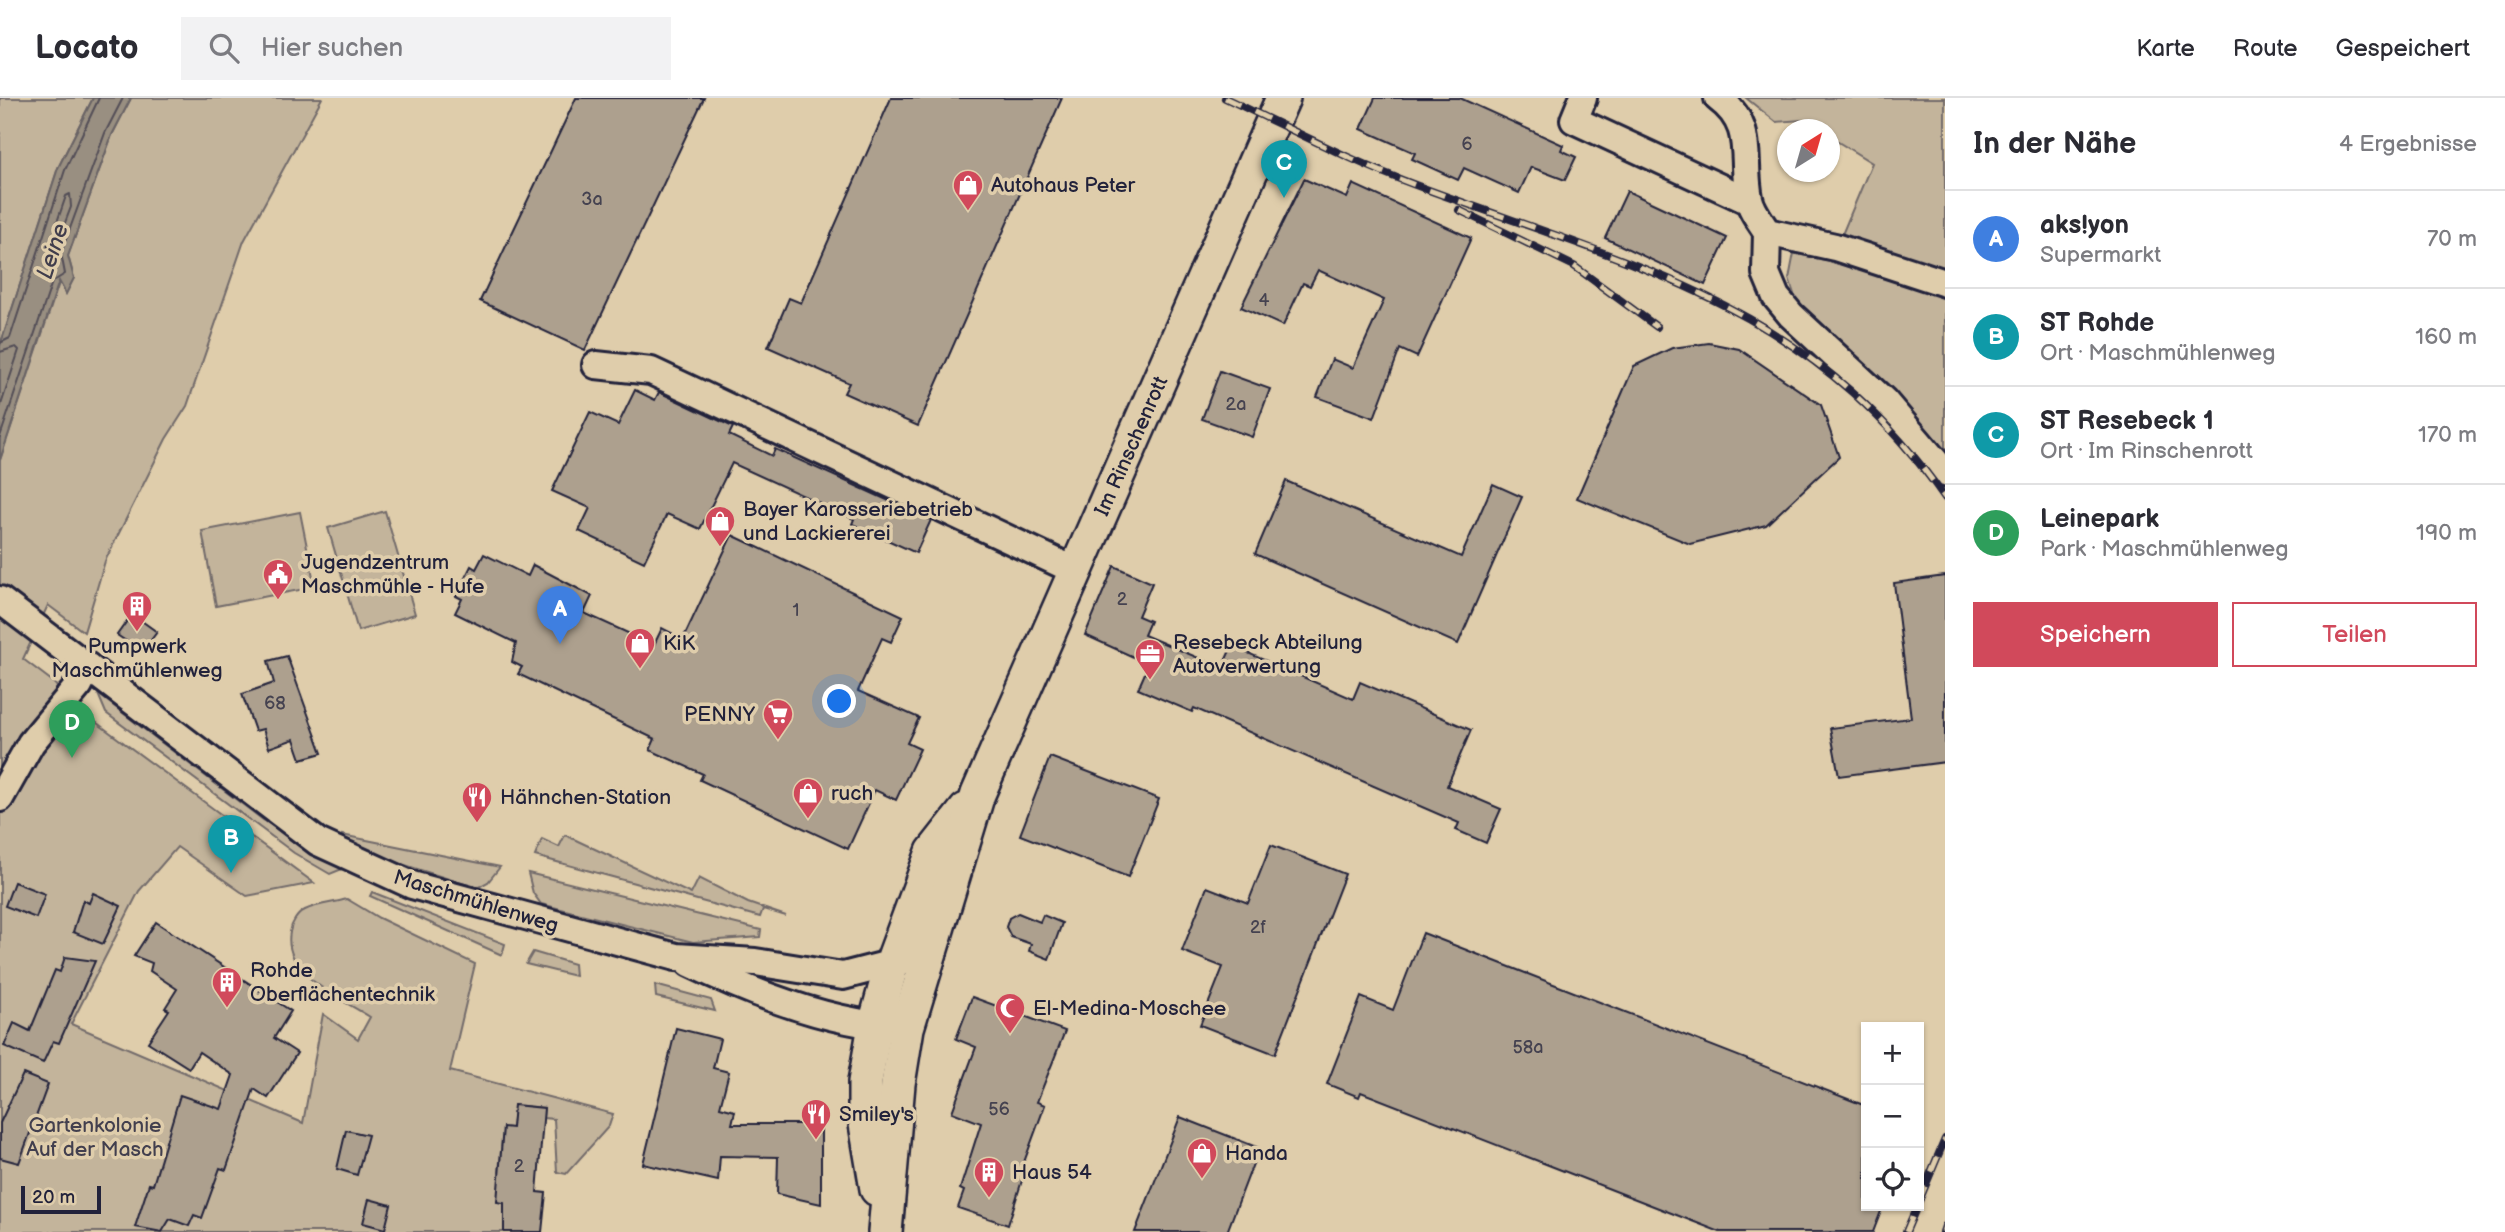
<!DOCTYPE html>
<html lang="de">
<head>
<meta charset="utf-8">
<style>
	body { margin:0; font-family:"Balsamiq Sans",sans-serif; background:#f2f2f3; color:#2b2b33 }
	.controls { position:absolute; right:21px; bottom:21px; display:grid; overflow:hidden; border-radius:0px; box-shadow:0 2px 5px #0004 }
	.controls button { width:63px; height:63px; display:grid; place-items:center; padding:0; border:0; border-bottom:2px solid #e1e1e2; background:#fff; color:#2b2b33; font:35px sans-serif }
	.compass { position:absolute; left:1777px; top:21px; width:63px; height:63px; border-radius:50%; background:#fff; box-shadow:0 2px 5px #0004; rotate:37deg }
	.scale { position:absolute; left:21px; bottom:18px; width:80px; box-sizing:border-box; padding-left:7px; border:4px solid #22223b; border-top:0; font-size:19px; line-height:24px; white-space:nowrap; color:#22223b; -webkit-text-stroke:5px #dfcdab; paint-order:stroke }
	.you { position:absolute; left:840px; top:604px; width:24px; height:24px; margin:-18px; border:5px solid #fff; border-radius:50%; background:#1a73e8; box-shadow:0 0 0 10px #1a73e833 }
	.badge { display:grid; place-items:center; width:46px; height:46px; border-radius:50%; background:#d1495b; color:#fff; font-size:23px; font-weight:700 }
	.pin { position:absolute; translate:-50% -58px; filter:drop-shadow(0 2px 4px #0008) }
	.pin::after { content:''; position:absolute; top:37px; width:24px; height:21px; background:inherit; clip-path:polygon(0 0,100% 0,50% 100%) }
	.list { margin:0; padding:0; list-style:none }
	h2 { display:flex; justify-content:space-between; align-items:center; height:91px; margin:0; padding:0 28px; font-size:30px }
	h2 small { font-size:23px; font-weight:400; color:#7c7c81 }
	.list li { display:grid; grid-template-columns:46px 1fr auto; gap:21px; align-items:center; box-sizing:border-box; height:98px; padding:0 28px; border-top:2px solid #e1e1e2 }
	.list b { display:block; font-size:26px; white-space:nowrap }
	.list p { margin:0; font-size:23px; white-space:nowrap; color:#7c7c81 }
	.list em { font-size:23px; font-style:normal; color:#7c7c81 }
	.actions { display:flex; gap:14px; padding:21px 28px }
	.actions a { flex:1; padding:16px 0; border:2px solid #d1495b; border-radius:0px; text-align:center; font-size:24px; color:#d1495b }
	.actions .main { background:#d1495b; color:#fff }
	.icon { flex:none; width:38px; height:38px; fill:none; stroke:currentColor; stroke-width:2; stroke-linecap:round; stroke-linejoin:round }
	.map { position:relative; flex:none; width:1945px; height:1134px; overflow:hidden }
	header { display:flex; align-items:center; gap:42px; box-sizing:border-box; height:98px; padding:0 35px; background:#fff; border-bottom:2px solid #e1e1e2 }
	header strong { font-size:33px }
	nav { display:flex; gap:38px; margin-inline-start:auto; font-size:24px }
	.search { width:490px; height:63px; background:#f2f2f3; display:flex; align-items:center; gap:18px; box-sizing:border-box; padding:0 24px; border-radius:0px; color:#7c7c81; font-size:26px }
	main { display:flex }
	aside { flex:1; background:#fff }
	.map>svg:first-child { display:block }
</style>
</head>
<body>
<header>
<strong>Locato</strong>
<div class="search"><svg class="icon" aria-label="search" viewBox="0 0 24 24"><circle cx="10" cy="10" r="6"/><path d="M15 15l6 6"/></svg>Hier suchen</div>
<nav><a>Karte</a><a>Route</a><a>Gespeichert</a></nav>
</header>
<main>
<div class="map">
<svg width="1945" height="1134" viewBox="0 0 1945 1134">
	<rect width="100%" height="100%" fill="#dfcdab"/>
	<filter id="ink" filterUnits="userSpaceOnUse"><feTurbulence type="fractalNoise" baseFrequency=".0143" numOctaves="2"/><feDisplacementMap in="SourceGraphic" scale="14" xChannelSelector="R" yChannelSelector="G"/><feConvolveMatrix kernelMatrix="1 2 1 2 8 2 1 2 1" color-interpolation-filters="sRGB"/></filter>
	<g filter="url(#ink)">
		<!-- green -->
		<g fill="#c3b49b" stroke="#726b6b" stroke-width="2">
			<path d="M0 0H93L58 70 0 248Z"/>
			<path d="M131 0H322L244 143 187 308 166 341 105 463 84 534 48 507 23 561 52 583 74 608 314 785 247 798 177 749 139 793 71 926 303 1025 323 916 358 941 370 919C340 900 282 876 290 834 291 826 297 816 305 812 317 806 334 805 347 801L379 820 475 866 450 973 613 1016 609 1028 566 1076 557 1074 554 1021 543 1020 544 1010 514 1007 512 1030 503 1029 499 1074 502 1075 497 1104 504 1105V1134H0V362L60 182 66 195 74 180 68 158 112 37Z"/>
			<path d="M1746 0H1945V363L1799 211 1789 181 1794 155 1824 162 1841 139 1872 65 1830 39 1829 32 1818 31 1802 22 1776 24Z"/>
			<path d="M385 413 415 516 358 533 328 430Z"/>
			<path d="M300 414 315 489 216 508 202 433Z"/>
			<path d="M98 596 263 722 342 771 330 776 294 755 106 615Z"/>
			<path d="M342 737 500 769 488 784 477 790 386 761 342 740Z"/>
			<path d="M565 737 691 796 699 780 748 805 786 818 763 811 760 819 535 758 542 741 559 749Z"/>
			<path d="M528 775 761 832 760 839 693 844 541 806 533 795Z"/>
			<path d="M372 794 505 846 502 857 370 798Z"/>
			<path d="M533 854 574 866 575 878 526 866Z"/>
			<path d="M655 887 711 902 715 913 656 899Z"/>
		</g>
		<!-- water -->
		<path fill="#998f81" stroke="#696365" stroke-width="2" d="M93 0H131L112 37 68 158 74 180 66 196 59 183 0 362V248L58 70Z"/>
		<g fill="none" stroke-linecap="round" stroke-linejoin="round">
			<!-- shore -->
			<g stroke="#524e57" stroke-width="2">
				<path d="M70 96 71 109 63 130 58 131 56 127 66 98Z"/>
				<path d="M0 245 10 240 65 72 99 0"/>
				<path d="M0 254 16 249 19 252 0 310"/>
				<path d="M0 339 52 184 65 176 61 155 105 35 123 0"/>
			</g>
		</g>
		<!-- building -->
		<g fill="#ada08e" stroke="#22223b" stroke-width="2">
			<path d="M576 0H704L585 252 480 203Z"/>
			<path d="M891 0H1062L918 328 844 295 849 285 768 249 789 200 801 205Z"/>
			<path d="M1375 0H1460L1563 47 1561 52 1576 59 1565 82 1531 69 1519 95 1464 70 1458 82 1412 61 1415 55 1361 31Z"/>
			<path d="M1304 81 1347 100 1353 86 1471 140 1417 259 1400 251 1374 320 1317 299 1332 261 1353 270 1384 202 1318 172 1310 188 1303 185 1283 228 1241 209Z"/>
			<path d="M1627 93 1727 140 1705 187 1605 140Z"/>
			<path d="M1709 245 1739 251 1821 307 1839 359 1766 427 1690 446 1577 400 1634 268 1672 250Z"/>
			<path d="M1220 273 1270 291 1252 339 1202 321Z"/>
			<path d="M635 292 655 302 659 294 733 329 729 337 772 358 775 351 931 422 916 455 852 426 854 421 732 365 700 431 667 416 644 464 579 433 590 410 552 393 590 314 618 327Z"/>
			<path d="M1286 383 1461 459 1493 386 1522 399 1458 546 1255 456Z"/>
			<path d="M732 437 903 518 891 544 882 540 858 593 919 620 907 645 920 651 896 702 875 692 848 751 700 682 703 676 650 652 655 641 518 576 522 569 512 564 516 545 455 515 462 501 456 498 471 468 476 471 484 456 528 478 533 467 592 498 584 515 654 547 662 530 683 541Z"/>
			<path d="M1114 468 1152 485 1138 518 1150 523 1144 537 1222 570 1232 548 1353 601 1360 584 1471 632 1447 688 1501 711 1486 745 1456 732 1459 725 1194 610 1192 614 1138 591 1149 566 1085 537Z"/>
			<path d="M1945 478V664L1839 678 1830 630 1911 620 1894 485Z"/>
			<path d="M132 516 157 534 142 554 117 537Z"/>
			<path d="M287 558 322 655 301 661 294 641 269 650 263 631 255 633 242 596 274 585 268 563Z"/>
			<path d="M1050 659 1159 701 1128 779 1020 737Z"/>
			<path d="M1271 747 1345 776 1275 956 1200 927 1223 869 1182 853 1207 789 1248 805Z"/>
			<path d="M14 784 45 796 36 820 5 808Z"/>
			<path d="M93 795 121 808 103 846 73 834 83 802 89 805Z"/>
			<path d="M1018 815 1040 824 1043 817 1062 825 1049 861 1029 853 1031 846 1011 839 1006 829 1009 820Z"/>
			<path d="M156 824 291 913 274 940 297 955 268 1000 254 991 226 1072 220 1070 202 1120 194 1117 189 1128 170 1121 162 1134 135 1129 149 1086 153 1087 180 997 221 1011 233 977 199 954 189 970 148 944 169 912 165 910 177 891 150 873 152 865 134 858Z"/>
			<path d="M1423 835 1866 1008V1108H1883L1873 1134H1720L1361 994 1359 999 1327 986 1361 899 1393 912Z"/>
			<path d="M65 859 95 863 59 945 53 943 43 965 4 948 14 925 30 933 55 872 60 874Z"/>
			<path d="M972 899 1065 933 1037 1004 1045 1007 1020 1075 1024 1076 1008 1127 958 1110 964 1093 960 1091 981 1025 952 1014 976 949 956 941Z"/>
			<path d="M676 930 720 941 713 970 729 974 720 1009 735 1013 732 1026H821V1106L777 1096 778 1059 720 1058 718 1083 643 1066Z"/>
			<path d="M23 976 48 986 19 1065 0 1060V1025Z"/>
			<path d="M514 1007 544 1010 537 1094 546 1095 542 1134H504V1105L497 1104 503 1029 512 1030Z"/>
			<path d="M1180 1019 1259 1050 1227 1134H1135Z"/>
			<path d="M346 1032 368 1037 357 1077 337 1071Z"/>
			<path d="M369 1101 391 1107 385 1131 363 1125Z"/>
		</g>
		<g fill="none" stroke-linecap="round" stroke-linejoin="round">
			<!-- minor casing -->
			<g stroke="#22223b" stroke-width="32">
				<g id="minor">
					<path d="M1583 0 1574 22 1749 103"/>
					<path d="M1718 0C1756 28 1741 60 1749 100 1751 112 1761 124 1767 134L1835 149 1945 185"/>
					<path d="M1767 134 1766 175 1776 199 1791 217 1884 303 1945 375"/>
					<path d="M596 267 651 273 1076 473"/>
					<path d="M0 502 318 744 412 787 676 859 755 864 843 878 909 861"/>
					<path d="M0 700 31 645 79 587 88 569"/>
					<path d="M690 865C752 895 823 923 893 929"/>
				</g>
			</g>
			<!-- major casing -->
			<g stroke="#22223b" stroke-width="38">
				<g id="major">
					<path d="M877 1091 865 1020V984L875 927 892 865 933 754 966 712"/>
					<path d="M885 1134 898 986 907 930 978 696 1283 0"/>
				</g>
			</g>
			<!-- minor -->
			<use href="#minor" stroke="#dfcdab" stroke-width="26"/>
			<!-- major -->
			<use href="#major" stroke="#dfcdab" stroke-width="33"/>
			<!-- rail casing -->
			<g stroke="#22223b" stroke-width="8">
				<g id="rail">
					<path d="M1225 0C1289 30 1352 64 1418 88 1629 167 1808 203 1945 400"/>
					<path d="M1459 112 1574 168 1657 229"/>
					<path d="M1919 1103 1945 1041"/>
					<path d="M1906 1134 1917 1108"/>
					<path d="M1943 1134 1945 1128"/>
				</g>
			</g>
			<!-- rail -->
			<use href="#rail" stroke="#dfcdab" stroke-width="5" stroke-dasharray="16" stroke-linecap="butt"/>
		</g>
	</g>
	<!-- icons -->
	<defs>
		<g id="shop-pin" transform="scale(1.575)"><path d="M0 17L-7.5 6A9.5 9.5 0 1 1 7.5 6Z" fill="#d1495b" stroke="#dfcdab"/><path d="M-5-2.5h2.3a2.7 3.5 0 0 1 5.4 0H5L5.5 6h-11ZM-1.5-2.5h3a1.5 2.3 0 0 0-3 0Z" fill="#fff"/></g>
		<g id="civic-pin" transform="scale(1.575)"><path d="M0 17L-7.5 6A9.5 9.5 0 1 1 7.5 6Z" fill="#d1495b" stroke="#dfcdab"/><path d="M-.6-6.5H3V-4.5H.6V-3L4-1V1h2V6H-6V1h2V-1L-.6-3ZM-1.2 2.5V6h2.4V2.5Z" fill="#fff"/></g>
		<g id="building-pin" transform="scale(1.575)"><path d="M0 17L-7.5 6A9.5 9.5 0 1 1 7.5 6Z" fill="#d1495b" stroke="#dfcdab"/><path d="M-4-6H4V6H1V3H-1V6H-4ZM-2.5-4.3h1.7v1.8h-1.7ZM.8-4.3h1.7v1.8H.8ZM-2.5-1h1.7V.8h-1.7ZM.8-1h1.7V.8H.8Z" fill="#fff"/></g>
		<g id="office-pin" transform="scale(1.575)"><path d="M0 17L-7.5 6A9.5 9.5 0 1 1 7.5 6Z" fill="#d1495b" stroke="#dfcdab"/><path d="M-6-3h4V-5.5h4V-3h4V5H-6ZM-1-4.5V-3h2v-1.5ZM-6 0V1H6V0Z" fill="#fff"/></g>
		<g id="supermarket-pin" transform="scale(1.575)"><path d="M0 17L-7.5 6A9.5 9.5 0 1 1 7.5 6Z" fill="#d1495b" stroke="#dfcdab"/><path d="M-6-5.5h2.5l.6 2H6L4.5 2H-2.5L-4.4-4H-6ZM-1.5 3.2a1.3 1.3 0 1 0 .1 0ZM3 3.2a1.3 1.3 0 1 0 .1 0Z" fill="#fff"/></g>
		<g id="restaurant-pin" transform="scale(1.575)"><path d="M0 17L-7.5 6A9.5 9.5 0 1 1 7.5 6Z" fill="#d1495b" stroke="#dfcdab"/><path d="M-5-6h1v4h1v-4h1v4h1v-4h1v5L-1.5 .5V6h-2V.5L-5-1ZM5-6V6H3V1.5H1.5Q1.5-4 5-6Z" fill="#fff"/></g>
		<g id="mosque-pin" transform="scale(1.575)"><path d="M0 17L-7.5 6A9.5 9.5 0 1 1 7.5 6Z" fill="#d1495b" stroke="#dfcdab"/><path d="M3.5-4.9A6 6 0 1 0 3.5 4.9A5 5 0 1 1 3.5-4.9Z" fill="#fff"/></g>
	</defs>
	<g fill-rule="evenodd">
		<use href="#shop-pin" x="968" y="87"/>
		<use href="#shop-pin" x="720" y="423"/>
		<use href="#civic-pin" x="278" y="476"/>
		<use href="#building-pin" x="137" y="508"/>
		<use href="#shop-pin" x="640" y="545"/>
		<use href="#office-pin" x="1150" y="556"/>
		<use href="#supermarket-pin" x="778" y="616"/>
		<use href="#shop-pin" x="808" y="695"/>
		<use href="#restaurant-pin" x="477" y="699"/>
		<use href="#building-pin" x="227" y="884"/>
		<use href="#mosque-pin" x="1010" y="910"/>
		<use href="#restaurant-pin" x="816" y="1016"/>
		<use href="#shop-pin" x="1202" y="1055"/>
		<use href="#building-pin" x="989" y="1074"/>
	</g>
	<g text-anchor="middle" stroke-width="7" stroke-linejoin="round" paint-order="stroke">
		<!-- number labels -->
		<g font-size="18" fill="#454250">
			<text x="1467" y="52">6</text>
			<text x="592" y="107">3a</text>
			<text x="1264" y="208">4</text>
			<text x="1236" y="312">2a</text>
			<text x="1122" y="507">2</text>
			<text x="796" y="518">1</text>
			<text x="275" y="611">68</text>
			<text x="1258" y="835">2f</text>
			<text x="1528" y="955">58a</text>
			<text x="999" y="1017">56</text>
			<text x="519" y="1074">2</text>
		</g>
		<!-- poi labels -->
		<g font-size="21" fill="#22223b" stroke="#dfcdab" text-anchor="start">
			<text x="991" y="94">Autohaus Peter</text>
			<text x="743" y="418">Bayer Karosseriebetrieb<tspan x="743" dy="24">und Lackiererei</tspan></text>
			<text x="301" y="471">Jugendzentrum<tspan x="301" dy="24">Maschmühle - Hufe</tspan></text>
			<text x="1173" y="551">Resebeck Abteilung<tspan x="1173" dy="24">Autoverwertung</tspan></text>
			<text x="663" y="552">KiK</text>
			<text x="137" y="555" text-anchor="middle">Pumpwerk<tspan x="137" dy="24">Maschmühlenweg</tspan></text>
			<text x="755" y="623" text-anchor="end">PENNY</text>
			<text x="831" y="702">ruch</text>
			<text x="500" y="706">Hähnchen-Station</text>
			<text x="250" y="879">Rohde<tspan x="250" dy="24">Oberflächentechnik</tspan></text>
			<text x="1033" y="917">El-Medina-Moschee</text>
			<text x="839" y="1023">Smiley's</text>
			<text x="1225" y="1062">Handa</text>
			<text x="1012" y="1081">Haus 54</text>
		</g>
		<!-- street labels -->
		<g font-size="21" fill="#22223b" stroke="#dfcdab">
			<text transform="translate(1131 348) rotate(-66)" y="7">Im Rinschenrott</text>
			<text transform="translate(476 803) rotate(17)" y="7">Maschmühlenweg</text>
		</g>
		<!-- park labels -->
		<g font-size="21" fill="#423f4e" stroke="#dfcdab">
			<text x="95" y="1034">Gartenkolonie<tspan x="95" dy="24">Auf der Masch</tspan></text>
		</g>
		<!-- water labels -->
		<g font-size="23" font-style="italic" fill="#403d4c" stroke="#dfcdab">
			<text transform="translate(52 153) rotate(-72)" y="8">Leine</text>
		</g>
	</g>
</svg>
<div class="controls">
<button>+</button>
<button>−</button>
<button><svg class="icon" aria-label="locate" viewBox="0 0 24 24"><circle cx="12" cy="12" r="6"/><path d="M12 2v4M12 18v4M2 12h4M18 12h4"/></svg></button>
</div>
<svg class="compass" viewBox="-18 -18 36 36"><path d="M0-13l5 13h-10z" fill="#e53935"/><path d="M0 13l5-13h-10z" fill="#7c7c81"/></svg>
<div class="scale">20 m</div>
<div class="you"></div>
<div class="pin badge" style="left:560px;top:546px;background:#3f7fe0">A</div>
<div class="pin badge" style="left:231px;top:775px;background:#0f9aa8">B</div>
<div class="pin badge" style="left:1284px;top:100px;background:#0f9aa8">C</div>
<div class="pin badge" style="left:72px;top:660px;background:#2e9e5b">D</div>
</div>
<aside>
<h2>In der Nähe<small>4 Ergebnisse</small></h2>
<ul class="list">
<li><span class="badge" style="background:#3f7fe0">A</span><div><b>aks!yon</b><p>Supermarkt</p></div><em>70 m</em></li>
<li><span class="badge" style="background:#0f9aa8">B</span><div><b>ST Rohde</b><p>Ort · Maschmühlenweg</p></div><em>160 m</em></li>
<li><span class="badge" style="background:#0f9aa8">C</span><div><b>ST Resebeck 1</b><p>Ort · Im Rinschenrott</p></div><em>170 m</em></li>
<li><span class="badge" style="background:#2e9e5b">D</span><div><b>Leinepark</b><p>Park · Maschmühlenweg</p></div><em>190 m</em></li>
</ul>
<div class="actions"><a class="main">Speichern</a><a>Teilen</a></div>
</aside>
</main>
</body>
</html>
